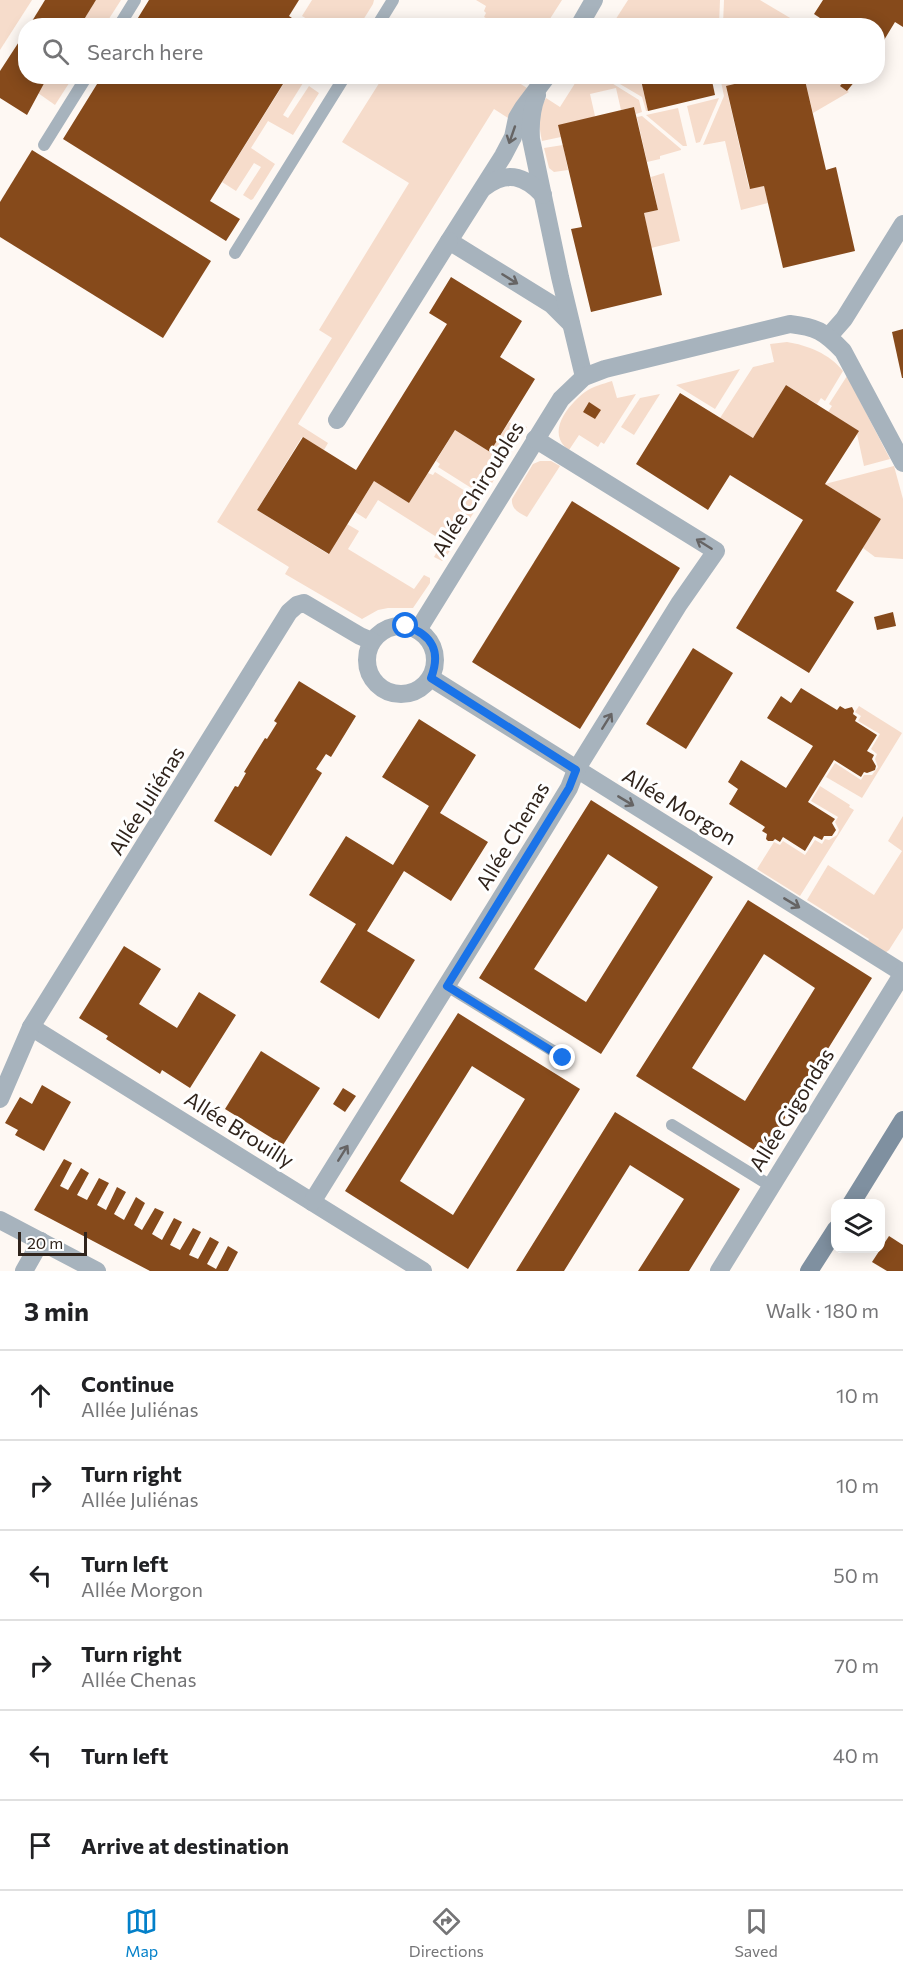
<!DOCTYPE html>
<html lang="en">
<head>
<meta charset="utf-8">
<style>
	body { margin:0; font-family:Commissioner,sans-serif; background:#f6f6f6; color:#202124 }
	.controls { position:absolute; right:18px; bottom:18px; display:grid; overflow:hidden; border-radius:12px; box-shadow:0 3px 15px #0003 }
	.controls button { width:54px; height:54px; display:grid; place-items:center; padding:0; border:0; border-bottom:2px solid #e0e0e0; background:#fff; color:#202124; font:30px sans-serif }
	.scale { position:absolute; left:18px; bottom:15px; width:69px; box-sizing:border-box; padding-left:6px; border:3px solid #30241c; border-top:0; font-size:16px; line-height:21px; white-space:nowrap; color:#30241c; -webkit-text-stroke:4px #fff; paint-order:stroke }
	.stop { position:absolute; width:18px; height:18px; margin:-14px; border:4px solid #1a73e8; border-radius:50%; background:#fff }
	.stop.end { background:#1a73e8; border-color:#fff; box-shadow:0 2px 6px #0008 }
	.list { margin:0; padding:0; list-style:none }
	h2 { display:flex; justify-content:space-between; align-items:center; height:78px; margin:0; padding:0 24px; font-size:26px }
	h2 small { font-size:20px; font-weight:400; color:#757577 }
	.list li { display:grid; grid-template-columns:39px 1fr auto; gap:18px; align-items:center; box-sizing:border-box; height:90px; padding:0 24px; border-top:2px solid #e0e0e0 }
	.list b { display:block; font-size:22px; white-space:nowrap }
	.list p { margin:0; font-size:20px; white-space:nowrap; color:#757577 }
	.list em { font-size:20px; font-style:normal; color:#757577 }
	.icon { flex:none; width:33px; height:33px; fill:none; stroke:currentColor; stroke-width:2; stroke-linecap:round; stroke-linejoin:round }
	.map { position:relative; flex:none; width:903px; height:1271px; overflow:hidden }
	.search { position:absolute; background:#fff; box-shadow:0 3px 15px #0003; left:18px; right:18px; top:18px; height:66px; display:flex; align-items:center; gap:15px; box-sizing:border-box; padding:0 21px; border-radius:24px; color:#757577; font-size:22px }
	.sheet { height:618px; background:#fff }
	nav { display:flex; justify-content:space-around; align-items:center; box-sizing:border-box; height:84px; border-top:2px solid #e0e0e0; background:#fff; font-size:16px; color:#757577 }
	nav a { display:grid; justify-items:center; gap:3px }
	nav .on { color:#0380c9 }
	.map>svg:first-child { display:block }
</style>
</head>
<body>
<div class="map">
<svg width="903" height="1271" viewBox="0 0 903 1271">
	<rect width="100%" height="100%" fill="#fef8f3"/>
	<!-- green -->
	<g fill="#f6dccb">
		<path d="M0 0H32L0 50Z"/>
		<path d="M96 0H121L105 25 80 26Z"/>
		<path d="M312 0H374L373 4 360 25H317L302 16Z"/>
		<path d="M476 0H562L546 25H498L484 17 486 13 484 11 486 6Z"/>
		<path d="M628 0H720L719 25H612Z"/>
		<path d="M724 0H760L802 25H723Z"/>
		<path d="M48 77H73L55 105 38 93Z"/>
		<path d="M288 77H296L303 83 283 115 288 118 309 86 319 93 293 135 268 121 251 148 275 164 253 199 251 200 243 195 261 167 254 163 236 191 222 182Z"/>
		<path d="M383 77H514L513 79 527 88 508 118 494 109 298 424 328 443 324 450 302 437 257 510 328 554 347 524 359 531 348 549 414 589 424 575 430 578V583L413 608H388L378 610 362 619 285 574 289 567 217 522 332 338 319 330 409 183 342 142Z"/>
		<path d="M579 77H602L639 100 642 112 636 114 634 107 621 110 616 88 590 94 595 116 561 137 542 141C539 126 537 112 546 98L560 107Z"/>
		<path d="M608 77H640L648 111H646L642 97Z"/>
		<path d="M720 77H768L726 87 749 188 764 186 768 203 741 210 725 141 703 145 724 96Z"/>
		<path d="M804 77H847L841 86 849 92 813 113Z"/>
		<path d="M719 98 700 142 696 143 687 106Z"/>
		<path d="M678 108 687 146H683L646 115Z"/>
		<path d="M642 116 681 149V150L660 156V159L647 162 637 117Z"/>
		<path d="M563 145 568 170 554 172 549 168 544 148Z"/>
		<path d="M664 173 680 241 651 248 644 213 658 210 651 177Z"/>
		<path d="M787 342C807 345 830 354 843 371L825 401 821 398 817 404 786 385 753 438 720 418 753 367 774 362 770 344Z"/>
		<path d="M740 369 715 409 676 385 733 371Z"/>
		<path d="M847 376 890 459 864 466 857 434 858 431 828 412 832 406 829 404Z"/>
		<path d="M612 381 617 398 636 394 604 444 601 442 598 447 579 435 569 450C545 433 568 405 585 392 593 386 603 384 612 381Z"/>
		<path d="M660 394 634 435 621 427 640 398Z"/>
		<path d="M509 422 517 426 519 423 527 427 484 496 438 467 440 464 436 461 455 430 490 452Z"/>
		<path d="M540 461H551L560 466 527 517C519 513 511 509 512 499L533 464Z"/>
		<path d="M894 466 903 499V559L875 557 863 548 881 519 825 484Z"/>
		<path d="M435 472 481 501 444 560 442 561 434 557 443 541 378 500 366 519 355 512 374 481 409 503 428 473 433 475Z"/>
		<path d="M859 706 902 733 862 798 826 777 835 763 861 780 864 775H872L878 767 875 759 877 754 871 749 880 734 858 721 861 716 855 712Z"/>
		<path d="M820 786 850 805 849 807 854 810 800 896 757 869 774 842 780 845 783 841 805 855 815 840 822 844 825 839 829 840 837 835 839 830 835 822 838 817 811 801Z"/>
		<path d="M903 816V928L889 950 885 953 866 945 869 939 807 900 828 865 874 895 902 851 888 841Z"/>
	</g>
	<!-- building -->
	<g fill="#864a1b" fill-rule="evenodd">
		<path d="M45 0H96L80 26H29Z"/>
		<path d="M149 0H299L289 16 304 26H133Z"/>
		<path d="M823 0H903V27L895 22 878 50V26H832L814 14Z"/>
		<path d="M26 31V76H48L27 115 0 98V71Z"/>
		<path d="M102 76H288L210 201 240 219 226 241 63 139Z"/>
		<path d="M640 76H711L715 95 648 111Z"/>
		<path d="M768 76H804L826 170 836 167 855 251 783 268 764 186 750 189 726 86Z"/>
		<path d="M848 76 855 81 847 91 840 86Z"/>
		<path d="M634 107 658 210 644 213 662 295 591 312 571 229 582 227 558 125Z"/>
		<path d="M32 150 211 261 163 338 0 237V202Z"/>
		<path d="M451 277 522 321 500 357 535 379 490 452 455 430 409 503 374 481 329 554 257 510 303 437 356 470 447 324 429 313Z"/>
		<path d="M903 329V378H902L892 332Z"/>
		<path d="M786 385 859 431 825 484 881 519 836 591 854 602 809 673 736 628 803 520 730 475 708 510 636 464 680 393 753 438Z"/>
		<path d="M589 402 601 410 595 419 583 412Z"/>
		<path d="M572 501 680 568 580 729 472 662Z"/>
		<path d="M893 612 896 626 877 630 874 617Z"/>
		<path d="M693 648 733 673 686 749 646 724Z"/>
		<path d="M299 681 356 716 331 757 326 754 316 769 322 773 271 856 214 821 235 786 238 787 246 773 244 772 265 738 267 739 277 723 274 721Z"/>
		<path d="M801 688 837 710 840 706 845 709 852 707 854 711 853 714 857 717 855 721 877 735 867 751 874 755 872 759 876 766 875 770 867 773 864 772 861 777 834 760 808 802 835 819 832 823 836 830 832 836H824L822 840 814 836 805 851 783 837 780 842 775 839 773 841H768L766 839 767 834 762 831 765 827 729 804 738 789 728 782 741 760 786 788 813 746 767 718 781 696 791 703Z"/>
		<path d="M419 719 476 755 440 813 488 842 451 901 404 871 367 931 415 960 379 1019 320 982 356 924 309 895 346 836 393 865 429 806 382 777Z"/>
		<path d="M591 800 713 877 601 1054 479 978ZM608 854 658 887 586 1002 534 969Z"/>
		<path d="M748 900 872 978 762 1155 636 1076ZM764 954 815 988 745 1101 692 1068Z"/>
		<path d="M124 946 161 969 139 1004 177 1028 199 992 236 1015 190 1088 162 1070 160 1074 106 1039 108 1036 79 1018Z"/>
		<path d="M458 1013 580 1089 468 1269 345 1191ZM472 1066 525 1099 453 1215 400 1181Z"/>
		<path d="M261 1051 320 1088 283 1145 225 1109Z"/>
		<path d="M42 1085 71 1102 44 1151 15 1135 18 1130 5 1123 20 1097 32 1104Z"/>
		<path d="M343 1088 356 1096 345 1112 333 1104Z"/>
		<path d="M615 1112 740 1189 689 1271H638L684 1199 630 1165 564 1271H516Z"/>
		<path d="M64 1159 72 1163 60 1186 68 1190 81 1168 89 1173 77 1195 87 1200 99 1178 109 1183 97 1205 106 1210 117 1187 126 1192 114 1214 124 1220 136 1197 145 1203 134 1225 142 1230 155 1208 164 1212 152 1234 162 1240 174 1218 182 1222 170 1245 180 1250 193 1228 201 1232 189 1255 198 1259 210 1237 219 1242 207 1264 216 1269 228 1246 238 1252 228 1271H150L34 1210Z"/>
		<path d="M889 1236 903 1245V1271H887L872 1262Z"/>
	</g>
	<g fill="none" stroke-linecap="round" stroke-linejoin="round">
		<!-- lane -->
		<g stroke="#a7b3bd" stroke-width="12">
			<path d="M119 26 135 0"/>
			<path d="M377 26 393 0"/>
			<path d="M44 145 87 76"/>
			<path d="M235 253 345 76"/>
			<path d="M447 986 563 1057"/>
			<path d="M672 1125 771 1186"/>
		</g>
		<!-- street -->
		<g stroke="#a7b3bd" stroke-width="18">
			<path d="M579 26 594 0"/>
			<path d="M547 76 523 108 517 118 513 137 503 156 449 241 551 304 571 324"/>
			<path d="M537 95C531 110 530 123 531 139L560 277 584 377"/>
			<path d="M485 187C507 170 525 176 543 195"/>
			<path d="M829 336 844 319 903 224"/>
			<path d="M337 420 449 241"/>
			<circle cx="401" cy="660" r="34"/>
			<path d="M418 630 561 399 584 377 605 369 790 324C816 327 824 331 843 351L903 463"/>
			<path d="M431 678 903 973"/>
			<path d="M31 1027 423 1271"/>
			<path d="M0 1099 31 1027 289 612 297 605 304 603 360 636 372 641"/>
			<path d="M312 1202 544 829 569 788 576 770 679 604 716 551 535 439"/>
			<path d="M0 1220 97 1271"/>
			<path d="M24 1271 41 1241"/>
			<path d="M719 1271 903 973"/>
		</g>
		<!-- secondary -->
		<g stroke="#7f90a0" stroke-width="18">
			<path d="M851 1204 903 1120"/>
			<path d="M809 1271 836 1229"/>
		</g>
	</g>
	<!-- one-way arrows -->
	<defs><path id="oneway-shaft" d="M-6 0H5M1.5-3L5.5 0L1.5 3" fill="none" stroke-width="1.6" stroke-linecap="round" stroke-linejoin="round" transform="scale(1.5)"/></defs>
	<g stroke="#666464">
		<use href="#oneway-shaft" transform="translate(512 135) rotate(109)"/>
		<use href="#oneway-shaft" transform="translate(510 279) rotate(32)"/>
		<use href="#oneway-shaft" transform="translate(704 544) rotate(-148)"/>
		<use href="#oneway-shaft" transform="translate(607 721) rotate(-58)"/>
		<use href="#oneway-shaft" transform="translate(626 801) rotate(31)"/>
		<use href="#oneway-shaft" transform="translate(792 903) rotate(31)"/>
		<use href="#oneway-shaft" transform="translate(343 1153) rotate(-58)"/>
	</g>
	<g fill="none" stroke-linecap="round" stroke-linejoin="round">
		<!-- route -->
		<path stroke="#1a73e8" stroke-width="8" d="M406 626C433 635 441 652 431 678L576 770 569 788 447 986 563 1058"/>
	</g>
	<g text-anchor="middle" stroke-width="6" stroke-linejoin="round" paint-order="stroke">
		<!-- street labels -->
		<g font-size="21" fill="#30241c" stroke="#fff">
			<text transform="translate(478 489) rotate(-58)" y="7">Allée Chiroubles</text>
			<text transform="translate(147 801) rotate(-58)" y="7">Allée Juliénas</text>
			<text transform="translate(679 807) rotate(31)" y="7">Allée Morgon</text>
			<text transform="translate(513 836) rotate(-59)" y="7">Allée Chenas</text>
			<text transform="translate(792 1110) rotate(-58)" y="7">Allée Gigondas</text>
			<text transform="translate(239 1130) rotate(32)" y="7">Allée Brouilly</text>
		</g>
	</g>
</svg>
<div class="controls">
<button><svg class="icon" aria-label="layers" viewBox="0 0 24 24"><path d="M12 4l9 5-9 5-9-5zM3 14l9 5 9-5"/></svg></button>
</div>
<div class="scale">20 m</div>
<div class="stop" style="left:406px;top:626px"></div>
<div class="stop end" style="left:563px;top:1058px"></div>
<div class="search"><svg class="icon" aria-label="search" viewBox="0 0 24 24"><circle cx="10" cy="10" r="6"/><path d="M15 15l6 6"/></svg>Search here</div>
</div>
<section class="sheet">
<h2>3 min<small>Walk · 180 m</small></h2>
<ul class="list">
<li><svg class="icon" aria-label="ahead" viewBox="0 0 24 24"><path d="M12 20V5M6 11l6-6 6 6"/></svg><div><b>Continue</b><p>Allée Juliénas</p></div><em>10 m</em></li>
<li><svg class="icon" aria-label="right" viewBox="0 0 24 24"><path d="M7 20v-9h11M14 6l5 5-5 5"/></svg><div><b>Turn right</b><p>Allée Juliénas</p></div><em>10 m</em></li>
<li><svg class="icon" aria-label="left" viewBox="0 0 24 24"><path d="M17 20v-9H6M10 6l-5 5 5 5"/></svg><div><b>Turn left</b><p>Allée Morgon</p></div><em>50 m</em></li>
<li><svg class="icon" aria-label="right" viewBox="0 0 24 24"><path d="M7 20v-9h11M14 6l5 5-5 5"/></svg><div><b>Turn right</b><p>Allée Chenas</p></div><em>70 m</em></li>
<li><svg class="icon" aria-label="left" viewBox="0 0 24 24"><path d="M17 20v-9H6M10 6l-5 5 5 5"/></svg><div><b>Turn left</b></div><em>40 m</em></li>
<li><svg class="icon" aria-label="arrive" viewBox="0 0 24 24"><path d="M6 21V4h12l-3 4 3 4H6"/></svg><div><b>Arrive at destination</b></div></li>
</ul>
</section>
<nav>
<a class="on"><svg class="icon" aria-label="map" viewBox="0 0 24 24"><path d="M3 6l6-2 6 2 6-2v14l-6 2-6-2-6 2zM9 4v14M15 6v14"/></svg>Map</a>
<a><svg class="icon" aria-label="directions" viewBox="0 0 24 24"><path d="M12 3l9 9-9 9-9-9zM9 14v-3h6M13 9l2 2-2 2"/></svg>Directions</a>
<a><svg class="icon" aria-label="saved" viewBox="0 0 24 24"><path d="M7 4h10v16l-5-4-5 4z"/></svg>Saved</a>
</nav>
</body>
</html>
